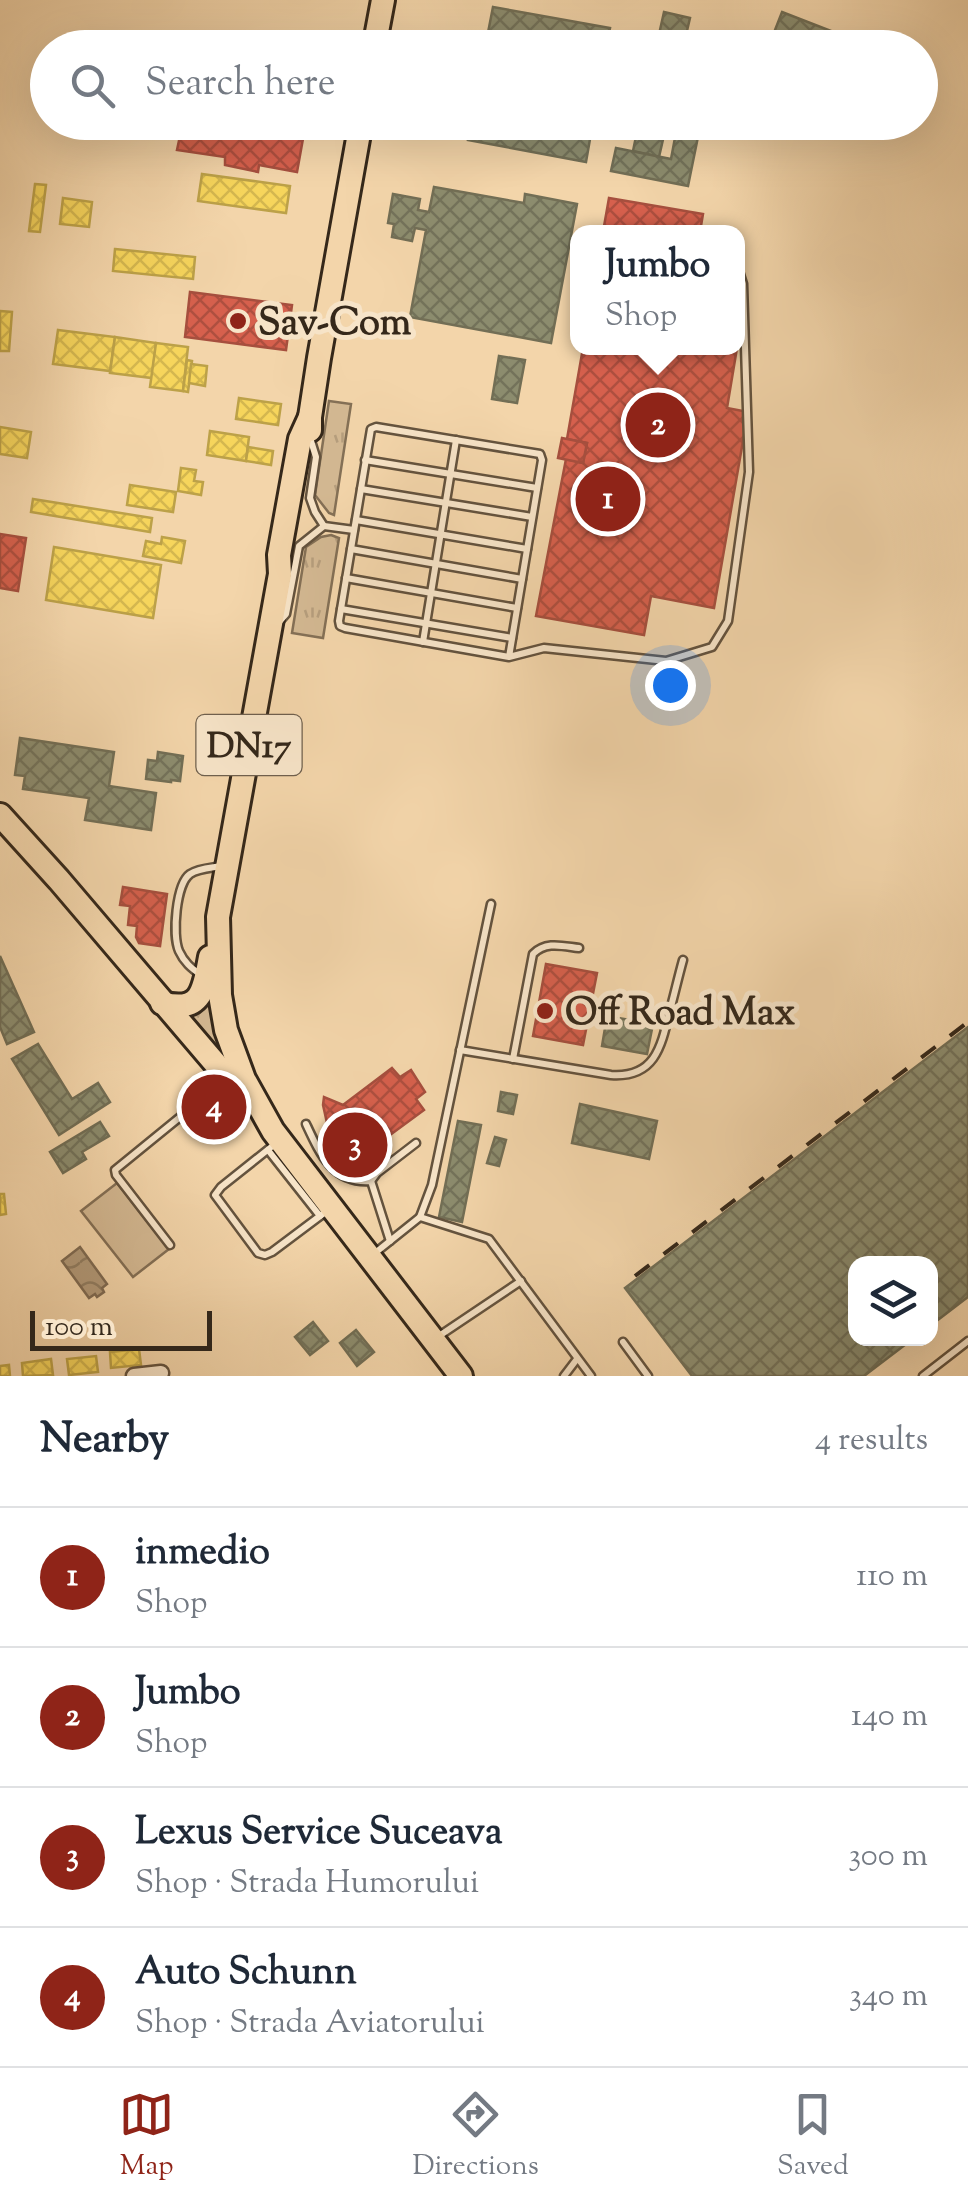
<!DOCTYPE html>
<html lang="en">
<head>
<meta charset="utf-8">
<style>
	body { margin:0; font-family:"Sorts Mill Goudy",serif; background:#f2f2f3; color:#1f2937 }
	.controls { position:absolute; right:30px; bottom:30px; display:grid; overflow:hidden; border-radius:20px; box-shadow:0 10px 40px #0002 }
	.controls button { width:90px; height:90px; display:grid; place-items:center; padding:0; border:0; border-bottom:2px solid #e0e1e3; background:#fff; color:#1f2937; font:50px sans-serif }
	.scale { position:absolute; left:30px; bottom:25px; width:182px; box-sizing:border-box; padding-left:10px; border:5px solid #35281a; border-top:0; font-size:28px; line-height:35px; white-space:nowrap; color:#35281a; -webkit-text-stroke:8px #f7e4c8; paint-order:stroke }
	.you { position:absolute; left:670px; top:685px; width:35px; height:35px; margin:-25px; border:8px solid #fff; border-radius:50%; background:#1a73e8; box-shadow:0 0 0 15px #1a73e833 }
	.badge { display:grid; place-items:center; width:65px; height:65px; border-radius:50%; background:#8f2418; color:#fff; font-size:32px; font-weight:700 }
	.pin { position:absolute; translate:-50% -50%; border:5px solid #fff; box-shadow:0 2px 10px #0006 }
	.popup { position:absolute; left:570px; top:225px; width:175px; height:130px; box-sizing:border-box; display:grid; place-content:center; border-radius:20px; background:#fff; filter:drop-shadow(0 2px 8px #0005); font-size:32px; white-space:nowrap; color:#747a83 }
	.popup b { font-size:38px; color:#1f2937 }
	.popup::after { content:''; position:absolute; left:50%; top:100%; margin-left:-20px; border:20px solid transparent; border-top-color:#fff }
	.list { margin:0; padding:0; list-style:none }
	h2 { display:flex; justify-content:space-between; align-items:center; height:130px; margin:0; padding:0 40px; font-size:42px }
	h2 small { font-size:32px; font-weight:400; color:#747a83 }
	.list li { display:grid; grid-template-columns:65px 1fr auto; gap:30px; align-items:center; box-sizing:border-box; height:140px; padding:0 40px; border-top:2px solid #e0e1e3 }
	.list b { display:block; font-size:38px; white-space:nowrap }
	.list p { margin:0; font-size:32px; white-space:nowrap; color:#747a83 }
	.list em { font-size:32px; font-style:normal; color:#747a83 }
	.icon { flex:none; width:55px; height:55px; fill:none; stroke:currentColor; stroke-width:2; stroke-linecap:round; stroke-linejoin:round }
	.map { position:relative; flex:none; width:968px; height:1376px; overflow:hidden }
	.search { position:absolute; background:#fff; box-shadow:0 10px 40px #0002; left:30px; right:30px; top:30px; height:110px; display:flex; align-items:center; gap:25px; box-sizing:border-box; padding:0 35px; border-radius:55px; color:#747a83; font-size:38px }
	.sheet { height:690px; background:#fff }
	nav { display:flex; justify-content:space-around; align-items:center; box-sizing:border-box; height:140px; border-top:2px solid #e0e1e3; background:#fff; font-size:28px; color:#747a83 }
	nav a { display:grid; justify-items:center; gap:5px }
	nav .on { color:#8f2418 }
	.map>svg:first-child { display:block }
</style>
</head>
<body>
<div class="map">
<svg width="968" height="1376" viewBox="0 0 968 1376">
	<defs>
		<pattern id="grass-tufts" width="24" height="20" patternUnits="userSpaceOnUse" patternTransform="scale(2.5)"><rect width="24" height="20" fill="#d3b892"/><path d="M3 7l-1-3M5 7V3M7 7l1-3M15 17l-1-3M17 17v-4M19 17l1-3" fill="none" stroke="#b69e7d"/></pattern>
		<pattern id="water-waves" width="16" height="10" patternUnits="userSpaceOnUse" patternTransform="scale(2.5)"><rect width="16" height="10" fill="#b29a79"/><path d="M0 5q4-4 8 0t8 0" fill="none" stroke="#927e62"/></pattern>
		<pattern id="homes-cross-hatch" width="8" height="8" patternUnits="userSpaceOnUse" patternTransform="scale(2.5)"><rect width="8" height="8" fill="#f6d55c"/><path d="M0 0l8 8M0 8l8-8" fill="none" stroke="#d4b74f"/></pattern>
		<pattern id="shops-cross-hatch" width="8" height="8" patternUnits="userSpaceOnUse" patternTransform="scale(2.5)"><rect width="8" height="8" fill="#d6604d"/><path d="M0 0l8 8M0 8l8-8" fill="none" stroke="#ae4f3f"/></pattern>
		<pattern id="industry-cross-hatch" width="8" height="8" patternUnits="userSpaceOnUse" patternTransform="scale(2.5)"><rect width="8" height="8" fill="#8c8c6e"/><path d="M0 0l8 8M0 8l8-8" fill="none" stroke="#73725a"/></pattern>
	</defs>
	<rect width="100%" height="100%" fill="#f3d5aa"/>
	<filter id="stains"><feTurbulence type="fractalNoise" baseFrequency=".002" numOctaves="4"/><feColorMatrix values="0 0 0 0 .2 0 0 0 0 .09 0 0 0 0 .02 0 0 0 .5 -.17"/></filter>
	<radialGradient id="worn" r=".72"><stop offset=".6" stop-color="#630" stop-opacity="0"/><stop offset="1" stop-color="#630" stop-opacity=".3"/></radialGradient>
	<!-- grass -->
	<g fill="url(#grass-tufts)" stroke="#847056" stroke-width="2.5">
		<path d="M329 401 351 404 334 515 329 513 315 495Z"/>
		<path d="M331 535 339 538 323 638 292 633 306 547 321 537Z"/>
		<path d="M214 988 238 1078 189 1016C203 1013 208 1001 214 988Z"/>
	</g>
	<!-- pitch -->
	<path fill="#d3b892" stroke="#847056" stroke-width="2.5" d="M117 1183 169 1249 133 1277 81 1211Z"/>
	<!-- water -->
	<path fill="url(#water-waves)" stroke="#806c53" stroke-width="2.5" d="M80 1247 107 1284 102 1288 104 1292 97 1297 95 1294 89 1298 62 1261Z"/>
	<!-- homes -->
	<g fill="url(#homes-cross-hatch)" stroke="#bca148" stroke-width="2.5">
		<path d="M202 174 290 186 286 213 198 201Z"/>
		<path d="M35 184 46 185 40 232 29 231Z"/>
		<path d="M63 198 92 202 89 227 60 224Z"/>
		<path d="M115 249 195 257 193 279 113 271Z"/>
		<path d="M0 311 12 312 9 351H0Z"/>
		<path d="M58 330 115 337 110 371 53 364Z"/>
		<path d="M115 337 156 343 152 378 110 373Z"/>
		<path d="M156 343 188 347 183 391 150 387Z"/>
		<path d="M187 360 192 361 188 392 183 391Z"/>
		<path d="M191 364 207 366 205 386 189 383Z"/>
		<path d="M239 398 281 404 278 425 236 419Z"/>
		<path d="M0 427 31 432 27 458 0 454Z"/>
		<path d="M210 431 249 437 246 461 207 455Z"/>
		<path d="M248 447 273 451 271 465 246 461Z"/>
		<path d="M181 468 196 470 194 481 203 482 201 495 178 491Z"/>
		<path d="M130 485 176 492 173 512 127 505Z"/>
		<path d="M33 499 152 518 150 532 31 512Z"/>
		<path d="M162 537 185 541 181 563 143 556 146 541 161 544Z"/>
		<path d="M54 547 161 565 153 618 46 600Z"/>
		<path d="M0 1194H4L6 1214 0 1215Z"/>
		<path d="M139 1349 141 1365 111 1368 110 1352Z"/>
		<path d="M96 1356 98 1372 69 1375 67 1359Z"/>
		<path d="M51 1359 53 1375 23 1376 22 1363Z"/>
		<path d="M9 1365 10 1376H0V1366Z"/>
	</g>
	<!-- shops -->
	<g fill="url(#shops-cross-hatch)" stroke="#a64f3e" stroke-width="2.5">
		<path d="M183 122H306L297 172 259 165 258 172 225 165V157L177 150Z"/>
		<path d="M609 198 703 214 700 232H603Z"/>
		<path d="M190 292 292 305 286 350 185 337Z"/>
		<path d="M583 348H737L727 408 748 412 714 608 651 596 644 635 536 616 566 459 583 463 587 443 567 439Z"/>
		<path d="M562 438 587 443 583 463 558 458Z"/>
		<path d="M0 534 26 538 18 591 0 588Z"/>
		<path d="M123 887 167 894 160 946 139 943 136 937 137 926 128 925 130 906 120 905Z"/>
		<path d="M546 964 597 973 583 1045 533 1036Z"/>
		<path d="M392 1068 400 1077 411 1070 425 1092 416 1099 424 1110 375 1146 377 1165 355 1161 339 1148 329 1132 323 1105 324 1097 343 1105Z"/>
	</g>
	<!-- industry -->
	<g fill="url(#industry-cross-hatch)" stroke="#726e55" stroke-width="2.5">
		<path d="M493 7 610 28 606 48H485Z"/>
		<path d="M664 12 690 18 683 48H656Z"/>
		<path d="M782 12 831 31 824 48H768Z"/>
		<path d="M472 122H593L586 162 468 140Z"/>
		<path d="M639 122H667L659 157 633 151Z"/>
		<path d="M678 122H701L688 186 611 171 616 148 671 159Z"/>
		<path d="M434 187 524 203 525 194 577 204 551 343 410 317 426 230 415 228 412 241 392 237 394 224 388 223 393 194 420 199 418 210 429 212Z"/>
		<path d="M499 356 525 360 517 403 492 399Z"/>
		<path d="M20 738 114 752 109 786 156 793 151 830 85 820 89 798 23 789 25 776 15 775Z"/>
		<path d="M158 752 183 756 180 781 171 780V782L146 779 148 760 157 761Z"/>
		<path d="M0 956 34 1032 7 1044 0 1027Z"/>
		<path d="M607 1016 653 1024 647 1054 602 1046Z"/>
		<path d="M968 1027V1297L930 1326V1264H856V1338H914L864 1376H692L625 1288Z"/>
		<path d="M38 1044 72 1099 98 1083 110 1102 59 1135 12 1059Z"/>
		<path d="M501 1092 517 1095 513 1114 498 1111Z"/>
		<path d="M580 1104 657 1121 649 1159 572 1143Z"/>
		<path d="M458 1121 481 1125 462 1222 439 1217Z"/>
		<path d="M100 1122 109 1136 82 1152 86 1159 63 1173 50 1152Z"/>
		<path d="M495 1137 506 1140 499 1166 487 1163Z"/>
		<path d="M313 1322 328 1341 310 1355 295 1337Z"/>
		<path d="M356 1330 374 1352 357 1366 340 1343Z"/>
	</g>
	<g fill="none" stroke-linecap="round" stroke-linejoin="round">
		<!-- lane casing -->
		<g stroke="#64533e" stroke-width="11">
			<g id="lane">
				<path d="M365 460 537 488"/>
				<path d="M361 489 532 517"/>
				<path d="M356 520 527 549"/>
				<path d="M324 526 354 530"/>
				<path d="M351 549 522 579"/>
				<path d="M346 578 517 608"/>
				<path d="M341 609 512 638"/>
				<path d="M279 622 286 614 299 546 324 526 315 512 310 498 316 457 311 441"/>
				<path d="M423 642 456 440"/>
				<path d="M509 657 542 460 540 454 376 427 371 429 339 621 340 626 345 628 509 657 544 648 666 661 712 647 728 621 749 472 743 284 738 268"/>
				<path d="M201 975C191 968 184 962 179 951 172 935 176 884 190 874 199 868 212 868 222 866"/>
				<path d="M460 1050 611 1075C654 1078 661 1048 669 1014 674 996 678 978 683 960"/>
				<path d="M513 1059 533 954C546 941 562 946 579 948"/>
				<path d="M306 1124C320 1154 333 1184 371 1181L377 1173 416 1143"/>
				<path d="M275 1144 221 1187 215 1195 258 1253 265 1255 272 1252 328 1210"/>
				<path d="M268 1150 320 1216"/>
				<path d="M371 1181 390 1241"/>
				<path d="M420 1217 489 1239 591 1376"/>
				<path d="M170 1245 116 1175 115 1170 223 1082"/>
				<path d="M375 1253 420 1217 432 1185 491 904"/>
				<path d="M439 1336 521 1281"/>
				<path d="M623 1342 648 1376"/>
				<path d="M564 1376 577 1359"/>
				<path d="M923 1376 968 1341"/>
			</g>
		</g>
		<!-- street casing -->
		<g stroke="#64533e" stroke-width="19">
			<path id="street" d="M134 1376 161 1373"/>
		</g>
		<!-- primary casing -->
		<g stroke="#35281a" stroke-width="28">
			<g id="primary">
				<path d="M374 48 383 0"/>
				<path d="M310 417 300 439 279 555 280 574 218 917 220 995 226 1030 244 1079 273 1131 461 1376"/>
				<path d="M310 430V417L319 358 361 122"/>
				<path d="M0 815 59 880 243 1096"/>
				<path d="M162 1003C202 1014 204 989 210 957"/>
			</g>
		</g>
		<!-- lane -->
		<use href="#lane" stroke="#f7e4c8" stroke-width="6"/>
		<!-- street -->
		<use href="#street" stroke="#f7e4c8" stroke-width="14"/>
		<!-- primary -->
		<use href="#primary" stroke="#f3d5aa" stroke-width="22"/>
		<!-- rail -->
		<path stroke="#35281a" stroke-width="4" stroke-dasharray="18 18" stroke-linecap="butt" d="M635 1276 968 1022"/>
	</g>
	<!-- markers -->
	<g fill="#8f2418" stroke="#f7e4c8" stroke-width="4">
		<circle cx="238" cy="321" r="10"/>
		<circle cx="545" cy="1011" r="10"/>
	</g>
	<g text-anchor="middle" stroke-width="10" stroke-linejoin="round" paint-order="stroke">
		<!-- shield labels -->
		<rect fill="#f7e4c8" stroke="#6f604e" stroke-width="2.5" x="196.5" y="715" width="105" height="60" rx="8"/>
		<g font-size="35" font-weight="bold" fill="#35281a">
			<text x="249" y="757">DN17</text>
		</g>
		<!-- poi labels -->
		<g font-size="38" font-weight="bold" fill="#35281a" stroke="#f7e4c8" text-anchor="start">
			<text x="258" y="334">Sav-Com</text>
			<text x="565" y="1024">Off Road Max</text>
		</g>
	</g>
	<rect width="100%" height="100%" filter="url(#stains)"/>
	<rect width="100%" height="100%" fill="url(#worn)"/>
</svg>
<div class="controls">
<button><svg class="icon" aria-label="layers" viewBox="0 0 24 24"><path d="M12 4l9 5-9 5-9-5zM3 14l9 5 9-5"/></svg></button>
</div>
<div class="scale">100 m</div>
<div class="you"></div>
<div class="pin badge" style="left:608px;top:499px">1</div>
<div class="pin badge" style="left:658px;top:425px">2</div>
<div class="popup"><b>Jumbo</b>Shop</div>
<div class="pin badge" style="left:355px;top:1145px">3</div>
<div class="pin badge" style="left:214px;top:1107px">4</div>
<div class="search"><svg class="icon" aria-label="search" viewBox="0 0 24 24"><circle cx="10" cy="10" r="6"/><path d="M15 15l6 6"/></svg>Search here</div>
</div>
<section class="sheet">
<h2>Nearby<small>4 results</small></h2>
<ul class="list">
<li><span class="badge">1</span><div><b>inmedio</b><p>Shop</p></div><em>110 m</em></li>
<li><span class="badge">2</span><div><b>Jumbo</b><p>Shop</p></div><em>140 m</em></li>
<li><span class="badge">3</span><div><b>Lexus Service Suceava</b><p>Shop · Strada Humorului</p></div><em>300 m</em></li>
<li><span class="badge">4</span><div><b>Auto Schunn</b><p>Shop · Strada Aviatorului</p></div><em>340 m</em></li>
</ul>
</section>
<nav>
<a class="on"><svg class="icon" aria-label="map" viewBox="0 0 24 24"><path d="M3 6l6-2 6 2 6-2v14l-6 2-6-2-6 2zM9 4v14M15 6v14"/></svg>Map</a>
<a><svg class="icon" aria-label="directions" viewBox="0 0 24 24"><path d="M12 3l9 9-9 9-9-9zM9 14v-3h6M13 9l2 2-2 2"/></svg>Directions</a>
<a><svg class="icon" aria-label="saved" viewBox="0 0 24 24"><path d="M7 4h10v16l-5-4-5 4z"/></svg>Saved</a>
</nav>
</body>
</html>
